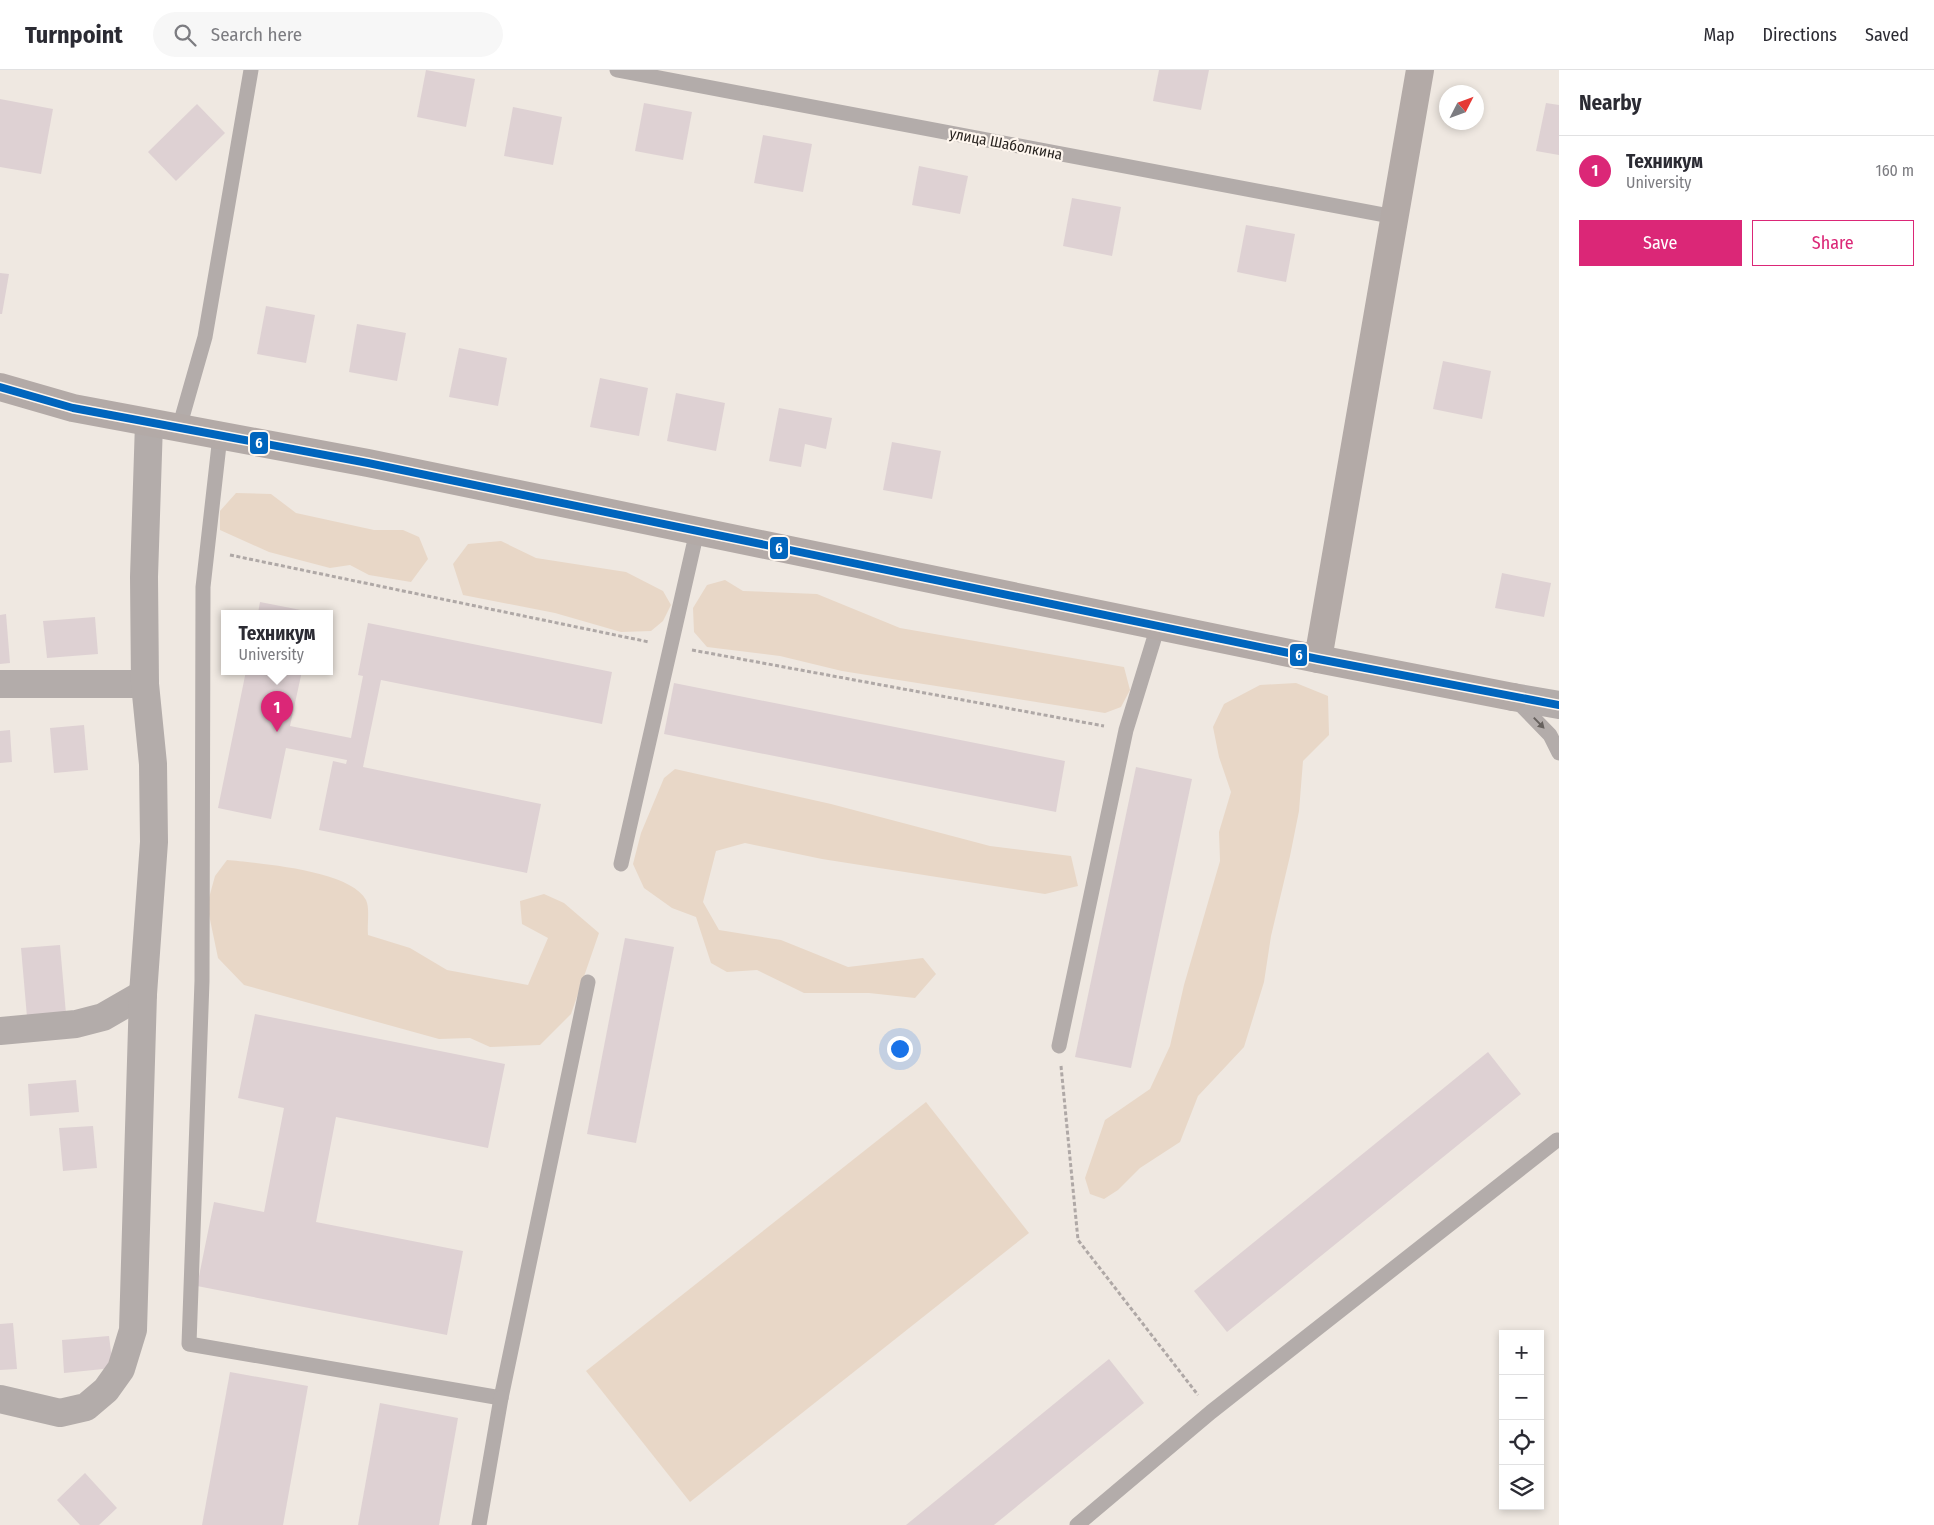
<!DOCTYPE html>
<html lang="en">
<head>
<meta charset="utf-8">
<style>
	body { margin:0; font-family:"Fira Sans Condensed",sans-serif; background:#f7f7f7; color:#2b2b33 }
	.controls { position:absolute; right:15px; bottom:15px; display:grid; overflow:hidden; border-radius:0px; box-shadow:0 2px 8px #0003 }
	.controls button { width:45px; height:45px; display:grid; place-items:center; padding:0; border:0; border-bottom:1px solid #e1e1e2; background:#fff; color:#2b2b33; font:25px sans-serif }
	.compass { position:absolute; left:1439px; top:15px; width:45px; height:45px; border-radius:50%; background:#fff; box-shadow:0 2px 8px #0003; rotate:48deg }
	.you { position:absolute; left:899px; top:978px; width:18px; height:18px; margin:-12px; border:4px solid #fff; border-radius:50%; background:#1a73e8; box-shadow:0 0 0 8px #1a73e833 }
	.badge { display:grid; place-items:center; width:32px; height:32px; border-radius:50%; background:#db2777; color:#fff; font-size:16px; font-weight:700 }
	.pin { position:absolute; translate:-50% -41px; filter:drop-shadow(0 1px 2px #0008) }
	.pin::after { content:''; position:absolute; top:26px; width:18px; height:15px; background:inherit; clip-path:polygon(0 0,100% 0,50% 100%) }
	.popup { position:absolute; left:221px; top:540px; width:112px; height:65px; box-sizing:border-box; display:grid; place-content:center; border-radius:0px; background:#fff; filter:drop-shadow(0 1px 4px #0005); font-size:16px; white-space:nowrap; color:#7c7c81 }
	.popup b { font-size:19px; color:#2b2b33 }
	.popup::after { content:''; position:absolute; left:50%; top:100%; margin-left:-10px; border:10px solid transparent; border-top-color:#fff }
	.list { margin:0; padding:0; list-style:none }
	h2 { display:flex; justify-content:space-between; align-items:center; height:65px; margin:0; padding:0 20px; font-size:21px }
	h2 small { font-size:16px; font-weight:400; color:#7c7c81 }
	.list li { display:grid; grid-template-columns:32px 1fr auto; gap:15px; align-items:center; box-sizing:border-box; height:70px; padding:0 20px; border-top:1px solid #e1e1e2 }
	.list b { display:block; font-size:19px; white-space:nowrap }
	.list p { margin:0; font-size:16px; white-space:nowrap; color:#7c7c81 }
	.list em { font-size:16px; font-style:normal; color:#7c7c81 }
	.actions { display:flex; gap:10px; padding:15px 20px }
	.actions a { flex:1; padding:11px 0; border:1px solid #db2777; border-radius:0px; text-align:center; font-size:18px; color:#db2777 }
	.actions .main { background:#db2777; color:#fff }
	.icon { flex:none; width:28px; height:28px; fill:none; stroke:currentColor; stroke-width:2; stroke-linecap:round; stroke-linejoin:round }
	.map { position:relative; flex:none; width:1559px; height:1455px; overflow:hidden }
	header { display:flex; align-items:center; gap:30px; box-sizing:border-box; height:70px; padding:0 25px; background:#fff; border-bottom:1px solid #e1e1e2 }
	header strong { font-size:24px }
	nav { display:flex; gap:28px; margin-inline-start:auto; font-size:18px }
	.search { width:350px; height:45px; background:#f7f7f7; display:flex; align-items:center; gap:12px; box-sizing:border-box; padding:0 18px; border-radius:28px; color:#7c7c81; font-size:19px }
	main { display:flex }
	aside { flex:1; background:#fff }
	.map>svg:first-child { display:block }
</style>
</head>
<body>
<header>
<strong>Turnpoint</strong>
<div class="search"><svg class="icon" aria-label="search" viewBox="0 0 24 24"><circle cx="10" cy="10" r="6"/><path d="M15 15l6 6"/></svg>Search here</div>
<nav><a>Map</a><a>Directions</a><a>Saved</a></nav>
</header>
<main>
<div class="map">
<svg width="1559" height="1455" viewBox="0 0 1559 1455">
	<rect width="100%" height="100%" fill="#efe8e1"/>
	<!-- green -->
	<g fill="#e8d7c7">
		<path d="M236 423 271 424 296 443 374 460H403L419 467 428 489 411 512 369 505 350 495 330 498 269 482 220 460V441Z"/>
		<path d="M501 471 536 488 626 502 663 521 671 535 663 551 651 561 621 562 555 543 463 525 453 494 468 474Z"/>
		<path d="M725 510 743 521 817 524 900 558 1124 597 1130 620 1121 637 1105 643 842 601 780 586 707 577 694 562 693 538 707 515Z"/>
		<path d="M1296 613 1328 626 1329 665 1303 691 1299 741 1290 786 1271 866 1264 912 1244 977 1198 1026 1180 1072 1140 1098 1118 1120 1104 1129 1090 1124 1085 1108 1105 1050 1150 1019 1170 976 1184 915 1220 791 1219 762 1231 722 1219 687 1213 657 1224 634 1260 615Z"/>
		<path d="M675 699 831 734 990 776 1071 786 1078 816 1045 824 822 789 745 773 716 781 703 832 719 860 781 870 848 897 923 888 936 904 915 928 869 923H804L757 900 727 902 711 893 696 847 672 838 644 818 633 794 641 763 664 708Z"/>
		<path d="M227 790C257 793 351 800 366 830 370 838 367 855 368 865L410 878 447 900 528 915 548 868 522 854 520 831 544 824 564 833 599 863 571 944 540 975 490 977 470 968 439 969 244 915 218 888 207 835 215 806Z"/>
		<path d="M926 1032 1029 1163 690 1432 586 1301Z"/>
	</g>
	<!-- building -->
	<g fill="#ded1d3">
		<path d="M426 0 475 9 466 57 417 47Z"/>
		<path d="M1159 0H1209L1201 40 1153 31Z"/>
		<path d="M0 29 53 39 41 104 0 97Z"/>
		<path d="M644 33 692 42 683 90 635 81Z"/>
		<path d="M1546 33 1559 35V85L1536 81Z"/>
		<path d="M197 34 225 63 176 111 148 82Z"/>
		<path d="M513 37 562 47 553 95 504 86Z"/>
		<path d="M763 65 812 74 803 122 754 113Z"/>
		<path d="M919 96 968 106 960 144 912 135Z"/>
		<path d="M1072 128 1121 137 1112 186 1063 176Z"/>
		<path d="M1246 155 1295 164 1286 212 1237 202Z"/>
		<path d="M0 203 9 204 2 244H0Z"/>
		<path d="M266 236 315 245 306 293 257 284Z"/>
		<path d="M357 254 406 263 397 311 349 302Z"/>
		<path d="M459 278 507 288 498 336 449 327Z"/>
		<path d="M1443 291 1491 301 1482 349 1433 339Z"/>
		<path d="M600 308 648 318 639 366 590 357Z"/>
		<path d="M676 323 725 333 716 381 667 371Z"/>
		<path d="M779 338 832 348 826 379 805 374 801 397 769 391Z"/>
		<path d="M892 372 941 381 932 429 883 420Z"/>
		<path d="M1502 503 1551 513 1544 547 1495 538Z"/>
		<path d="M260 532 311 542V543H258Z"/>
		<path d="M6 544 10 593 0 594V545Z"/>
		<path d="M95 547 98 584 47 588 43 551Z"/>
		<path d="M368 553 612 602 602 654 381 610 363 697 541 734 527 803 319 760 333 691 346 694 347 690 286 678 271 749 218 738 246 601H302L290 656 351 668 363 606 358 605Z"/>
		<path d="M674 613 1065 691 1056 742 664 664Z"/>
		<path d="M84 655 88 700 54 703 50 658Z"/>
		<path d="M10 660 12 692 0 693V661Z"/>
		<path d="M1136 697 1192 709 1131 998 1075 987Z"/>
		<path d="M625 868 674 877 636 1073 587 1064Z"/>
		<path d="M60 875 66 944 27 947 21 878Z"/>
		<path d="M255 944 505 994 488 1078 336 1047 316 1152 463 1181 447 1265 197 1216 214 1132 264 1142 284 1038 238 1028Z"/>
		<path d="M1488 982 1521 1024 1227 1262 1194 1221Z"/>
		<path d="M76 1010 79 1042 30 1046 28 1014Z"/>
		<path d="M93 1056 97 1098 63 1101 59 1058Z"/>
		<path d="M13 1253 17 1299 0 1300V1254Z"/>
		<path d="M109 1266 113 1298 64 1303 62 1270Z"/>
		<path d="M1109 1289 1144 1333 994 1455H906Z"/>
		<path d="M230 1302 308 1316 283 1455H202Z"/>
		<path d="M380 1333 458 1348 439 1455H358Z"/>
		<path d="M85 1403 117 1438 99 1455H80L57 1430Z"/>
	</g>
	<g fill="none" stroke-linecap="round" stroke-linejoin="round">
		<!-- path -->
		<g stroke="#afa8a6" stroke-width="3" stroke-dasharray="4 2.5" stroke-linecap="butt">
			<path d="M230 485 649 572"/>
			<path d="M692 580 1104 656"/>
			<path d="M1061 996 1078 1170 1198 1325"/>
		</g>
		<!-- lane -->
		<g stroke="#b3acaa" stroke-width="15">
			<path d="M617 0 1395 147"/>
			<path d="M179 358 205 267 251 0"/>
			<path d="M220 366 203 517 202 911 189 1274 501 1328 588 912"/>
			<path d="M1516 630 1550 665 1559 683"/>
			<path d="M621 794 697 461"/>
			<path d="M1059 976 1126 660 1158 556"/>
			<path d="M479 1455 501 1328"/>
			<path d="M1077 1455 1211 1342 1557 1070"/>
		</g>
		<!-- street -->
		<g stroke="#b3acaa" stroke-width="28">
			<path d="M0 614H145"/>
			<path d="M1513 627 1559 635"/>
			<path d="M0 961 76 954 103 947 143 924"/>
			<path d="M0 1329 60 1343 86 1337 106 1320 121 1299 133 1260 143 924 154 772 153 694 145 614 144 507 149 353"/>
		</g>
		<!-- secondary -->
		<g stroke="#b3aaa7" stroke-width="28">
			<path d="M0 317 73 338 368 393 1318 589 1513 627"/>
			<path d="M1318 589 1420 0"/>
		</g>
		<!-- bus-1 casing -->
		<g stroke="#fef6ee" stroke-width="11">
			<path id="bus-1" d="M0 317 73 338 368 393 1318 589 1559 635"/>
		</g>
		<!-- bus-1 -->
		<use href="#bus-1" stroke="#0065bd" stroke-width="8"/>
	</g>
	<!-- one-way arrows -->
	<defs><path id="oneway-solid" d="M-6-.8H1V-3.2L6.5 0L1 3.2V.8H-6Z" transform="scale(1.25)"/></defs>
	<use fill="#67615e" href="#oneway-solid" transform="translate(1539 653) rotate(46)"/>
	<g text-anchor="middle" stroke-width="4.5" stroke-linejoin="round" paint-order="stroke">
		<!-- street labels -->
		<g font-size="15" fill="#292420" stroke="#fef6ee">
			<text transform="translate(1006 74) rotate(11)" y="5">улица Шаболкина</text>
		</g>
	</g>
	<g stroke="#fef6ee" stroke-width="2">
		<rect x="249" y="361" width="20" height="24" rx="5" fill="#0065bd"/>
		<rect x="769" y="466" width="20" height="24" rx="5" fill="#0065bd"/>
		<rect x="1289" y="573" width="19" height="24" rx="5" fill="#0065bd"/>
	</g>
	<g font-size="14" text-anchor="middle" font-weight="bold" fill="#fff">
		<text x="259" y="378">6</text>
		<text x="779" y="483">6</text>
		<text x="1299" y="590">6</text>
	</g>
</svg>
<div class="controls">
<button>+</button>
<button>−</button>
<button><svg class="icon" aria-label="locate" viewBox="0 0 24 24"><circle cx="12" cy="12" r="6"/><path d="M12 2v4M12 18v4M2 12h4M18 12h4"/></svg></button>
<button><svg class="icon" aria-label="layers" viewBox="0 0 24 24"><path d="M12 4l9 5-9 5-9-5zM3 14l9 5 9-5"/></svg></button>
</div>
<svg class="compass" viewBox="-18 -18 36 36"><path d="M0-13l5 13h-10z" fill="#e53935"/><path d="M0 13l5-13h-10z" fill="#7c7c81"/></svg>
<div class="you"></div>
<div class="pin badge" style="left:277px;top:662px">1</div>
<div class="popup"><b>Техникум</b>University</div>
</div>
<aside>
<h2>Nearby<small></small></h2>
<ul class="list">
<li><span class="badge">1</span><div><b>Техникум</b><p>University</p></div><em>160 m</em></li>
</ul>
<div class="actions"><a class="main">Save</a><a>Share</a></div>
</aside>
</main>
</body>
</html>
